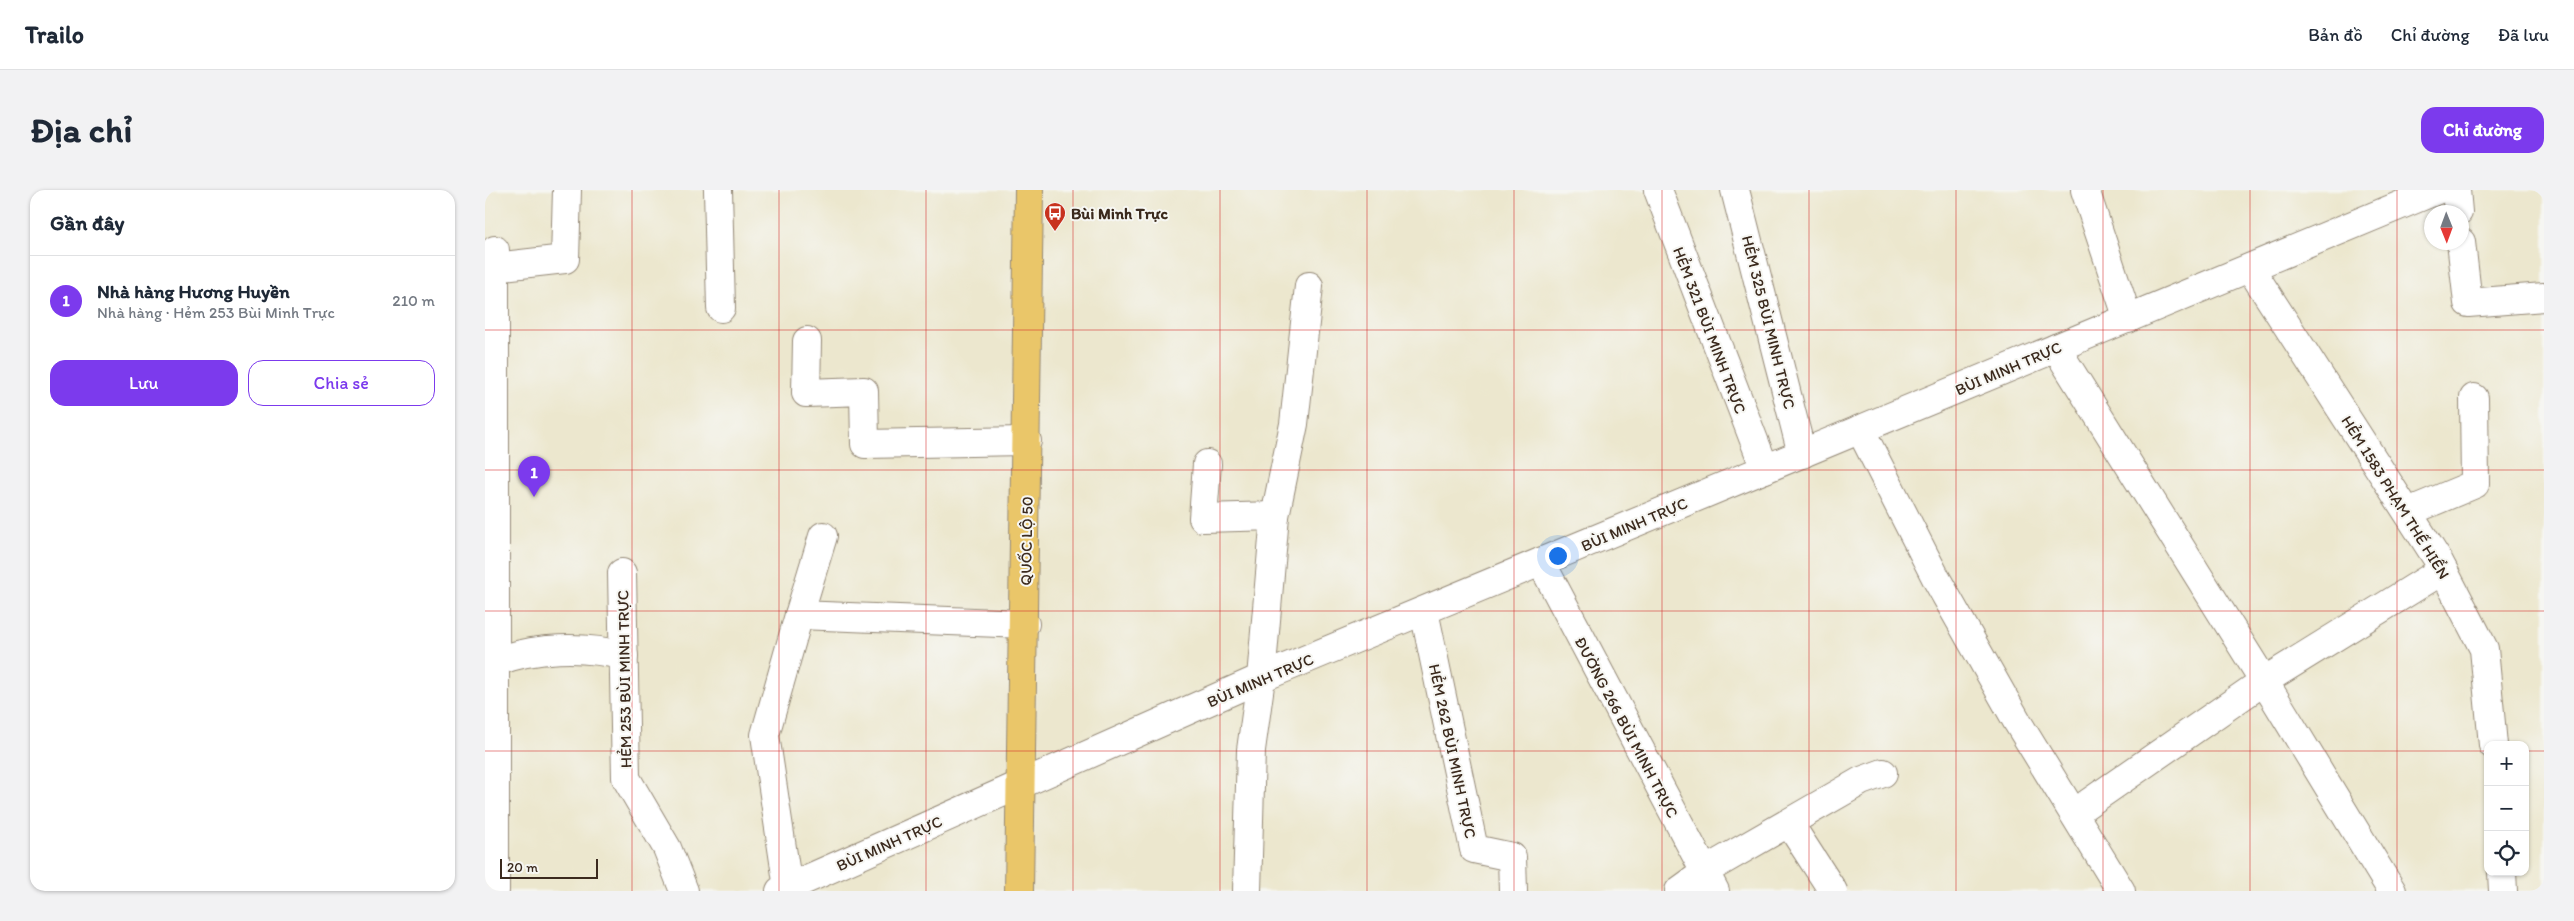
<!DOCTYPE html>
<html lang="vi">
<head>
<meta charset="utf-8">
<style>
	body { margin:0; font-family:Itim,sans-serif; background:#f2f2f3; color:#1f2937 }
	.controls { position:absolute; right:15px; bottom:15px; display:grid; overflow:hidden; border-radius:10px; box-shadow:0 1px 4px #0004 }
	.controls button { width:45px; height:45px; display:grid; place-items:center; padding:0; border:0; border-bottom:1px solid #e0e1e3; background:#fff; color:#1f2937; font:25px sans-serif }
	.compass { position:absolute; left:1939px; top:15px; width:45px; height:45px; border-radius:50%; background:#fff; box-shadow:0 1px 4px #0004; rotate:179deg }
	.scale { position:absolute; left:15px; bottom:12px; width:98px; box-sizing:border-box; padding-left:5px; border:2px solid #3b2a1e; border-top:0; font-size:14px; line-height:18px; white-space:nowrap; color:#3b2a1e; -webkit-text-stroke:4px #f6f6f2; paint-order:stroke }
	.you { position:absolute; left:1072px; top:365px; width:18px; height:18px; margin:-12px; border:4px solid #fff; border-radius:50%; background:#1a73e8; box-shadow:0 0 0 8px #1a73e833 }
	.badge { display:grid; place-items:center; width:32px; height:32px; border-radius:50%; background:#7c3aed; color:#fff; font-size:16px; font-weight:700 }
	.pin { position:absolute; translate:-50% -41px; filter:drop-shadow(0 1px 2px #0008) }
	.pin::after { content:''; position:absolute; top:26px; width:18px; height:15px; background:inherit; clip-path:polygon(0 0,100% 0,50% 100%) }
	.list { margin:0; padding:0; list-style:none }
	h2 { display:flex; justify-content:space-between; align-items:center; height:65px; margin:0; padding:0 20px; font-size:21px }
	h2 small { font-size:16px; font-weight:400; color:#747a83 }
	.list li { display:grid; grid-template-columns:32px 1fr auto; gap:15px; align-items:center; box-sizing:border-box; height:90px; padding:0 20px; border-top:1px solid #e0e1e3 }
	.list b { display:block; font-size:19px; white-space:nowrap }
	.list p { margin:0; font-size:16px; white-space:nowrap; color:#747a83 }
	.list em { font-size:16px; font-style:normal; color:#747a83 }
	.actions { display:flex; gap:10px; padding:15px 20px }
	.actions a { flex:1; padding:11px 0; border:1px solid #7c3aed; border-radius:15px; text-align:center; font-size:18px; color:#7c3aed }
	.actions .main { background:#7c3aed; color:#fff }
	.icon { flex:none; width:28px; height:28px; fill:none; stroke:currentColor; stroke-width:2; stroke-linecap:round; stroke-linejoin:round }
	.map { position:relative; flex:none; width:2059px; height:701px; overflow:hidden; border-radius:15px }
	header { display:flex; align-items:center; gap:30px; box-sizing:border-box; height:70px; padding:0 25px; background:#fff; border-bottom:1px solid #e0e1e3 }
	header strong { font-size:24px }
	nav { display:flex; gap:28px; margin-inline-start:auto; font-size:18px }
	.intro { display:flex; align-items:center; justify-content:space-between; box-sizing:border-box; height:120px; padding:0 30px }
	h1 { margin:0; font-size:35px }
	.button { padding:12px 22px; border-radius:15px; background:#7c3aed; color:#fff; font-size:18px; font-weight:700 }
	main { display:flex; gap:30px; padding:0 30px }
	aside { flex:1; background:#fff; border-radius:15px; box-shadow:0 1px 4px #0004 }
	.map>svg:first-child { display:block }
</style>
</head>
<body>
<header>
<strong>Trailo</strong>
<nav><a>Bản đồ</a><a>Chỉ đường</a><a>Đã lưu</a></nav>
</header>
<div class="intro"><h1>Địa chỉ</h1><a class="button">Chỉ đường</a></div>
<main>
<aside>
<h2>Gần đây<small></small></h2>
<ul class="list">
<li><span class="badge">1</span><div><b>Nhà hàng Hương Huyền</b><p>Nhà hàng · Hẻm 253 Bùi Minh Trực</p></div><em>210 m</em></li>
</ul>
<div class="actions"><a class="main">Lưu</a><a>Chia sẻ</a></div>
</aside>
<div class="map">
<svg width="2059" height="701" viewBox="0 0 2059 701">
	<rect width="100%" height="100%" fill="#f6f6f2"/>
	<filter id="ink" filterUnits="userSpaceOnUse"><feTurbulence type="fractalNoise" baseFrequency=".02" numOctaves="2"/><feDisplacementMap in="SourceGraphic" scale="10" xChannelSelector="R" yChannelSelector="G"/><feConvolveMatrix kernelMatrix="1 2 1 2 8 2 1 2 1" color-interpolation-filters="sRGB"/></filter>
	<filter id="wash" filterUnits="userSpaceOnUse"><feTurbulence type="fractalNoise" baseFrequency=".0096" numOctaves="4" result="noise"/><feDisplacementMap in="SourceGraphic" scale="20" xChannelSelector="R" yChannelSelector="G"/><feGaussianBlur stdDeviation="1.12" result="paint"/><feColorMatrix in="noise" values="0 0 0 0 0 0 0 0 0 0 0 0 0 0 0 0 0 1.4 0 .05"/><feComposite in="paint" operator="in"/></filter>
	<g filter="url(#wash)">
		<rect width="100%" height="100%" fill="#ece7ce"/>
	</g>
	<g filter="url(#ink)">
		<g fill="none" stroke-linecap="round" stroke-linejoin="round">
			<!-- minor casing -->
			<g stroke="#948876" stroke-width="30">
				<g id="minor">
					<path d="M233 0 236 118"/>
					<path d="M1173 0 1280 279"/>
					<path d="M1250 0 1317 264"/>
					<path d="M1600 0 1643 129"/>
					<path d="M1971 0 1973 22"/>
					<path d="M1976 52 1983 113 2059 107"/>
					<path d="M10 60V701"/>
					<path d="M9 77 80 69 82 0"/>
					<path d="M1765 78 1953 370 1999 459 2008 555"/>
					<path d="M322 151 321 203 379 201 380 254 542 251"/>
					<path d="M1571 158 1779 491 1907 701"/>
					<path d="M1375 239 1452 390 1533 533 1636 701"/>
					<path d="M722 274 718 328 790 326 776 488 766 560 762 701"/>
					<path d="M1923 322 1990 294 1989 208"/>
					<path d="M790 326 809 234 824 96"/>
					<path d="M1056 372 1230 701"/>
					<path d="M137 383 141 588 182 658 199 701"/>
					<path d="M939 421 989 659 1027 667 1028 701"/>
					<path d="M314 425 338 346"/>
					<path d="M10 472C49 457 98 455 139 466"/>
					<path d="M1589 623 1779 491 1958 380"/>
					<path d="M1304 633 1348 701"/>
					<path d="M2017 682 2018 701"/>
					<path d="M303 698 280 545 314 425 540 434"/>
					<path d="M295 701 776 488 1952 0"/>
					<path d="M1194 701 1230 675 1376 591 1398 583"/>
				</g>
			</g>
			<!-- major casing -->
			<g stroke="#948876" stroke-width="30">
				<path id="major" d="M534 701 544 0"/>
			</g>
			<!-- minor -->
			<use href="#minor" stroke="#fff" stroke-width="28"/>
			<!-- major -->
			<use href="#major" stroke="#eac669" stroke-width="28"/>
		</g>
	</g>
	<!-- grid -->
	<path fill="none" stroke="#d62828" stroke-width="1" stroke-opacity="0.55" d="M147 0V701M294 0V701M441 0V701M588 0V701M735 0V701M882 0V701M1029 0V701M1177 0V701M1324 0V701M1471 0V701M1618 0V701M1765 0V701M1912 0V701M0 140H2059M0 280H2059M0 421H2059M0 561H2003M2040 561H2059"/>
	<!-- icons -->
	<defs>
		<g id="bus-pin" transform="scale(1.125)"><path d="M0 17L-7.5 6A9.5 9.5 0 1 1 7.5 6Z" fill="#c8321e" stroke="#f6f6f2"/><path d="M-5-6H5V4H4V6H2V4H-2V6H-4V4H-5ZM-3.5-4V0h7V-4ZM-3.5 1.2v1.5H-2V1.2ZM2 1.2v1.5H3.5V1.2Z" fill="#fff"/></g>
	</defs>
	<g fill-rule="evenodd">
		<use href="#bus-pin" x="570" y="23"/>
	</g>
	<g text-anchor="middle" stroke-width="4" stroke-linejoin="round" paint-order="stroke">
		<!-- poi labels -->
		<g font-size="16" font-weight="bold" fill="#3b2a1e" stroke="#f6f6f2" text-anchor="start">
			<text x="586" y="29">Bùi Minh Trực</text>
		</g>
		<!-- street labels -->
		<g font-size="16" fill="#3b2a1e" stroke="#f6f6f2">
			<text transform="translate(1284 132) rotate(76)" y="6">HẺM 325 BÙI MINH TRỰC</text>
			<text transform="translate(1225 140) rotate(69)" y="6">HẺM 321 BÙI MINH TRỰC</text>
			<text transform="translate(1523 178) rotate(-23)" y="6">BÙI MINH TRỰC</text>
			<text transform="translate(1911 307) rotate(58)" y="6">HẺM 1583 PHẠM THẾ HIỂN</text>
			<text transform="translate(1149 334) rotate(-23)" y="6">BÙI MINH TRỰC</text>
			<text transform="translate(541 351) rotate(-89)" y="6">QUỐC LỘ 50</text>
			<text transform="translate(139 489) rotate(-91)" y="6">HẺM 253 BÙI MINH TRỰC</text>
			<text transform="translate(775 490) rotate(-23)" y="6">BÙI MINH TRỰC</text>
			<text transform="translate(1142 537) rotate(62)" y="6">ĐƯỜNG 266 BÙI MINH TRỰC</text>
			<text transform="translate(968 561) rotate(78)" y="6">HẺM 262 BÙI MINH TRỰC</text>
			<text transform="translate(404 653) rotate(-24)" y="6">BÙI MINH TRỰC</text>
		</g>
	</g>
</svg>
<div class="controls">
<button>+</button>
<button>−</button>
<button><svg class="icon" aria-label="locate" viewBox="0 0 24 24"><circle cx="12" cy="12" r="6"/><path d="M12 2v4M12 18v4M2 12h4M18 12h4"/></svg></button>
</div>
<svg class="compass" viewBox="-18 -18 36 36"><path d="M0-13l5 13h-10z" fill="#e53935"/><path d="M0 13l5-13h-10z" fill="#747a83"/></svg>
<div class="scale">20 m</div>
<div class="you"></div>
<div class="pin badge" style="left:49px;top:307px">1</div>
</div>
</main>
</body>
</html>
